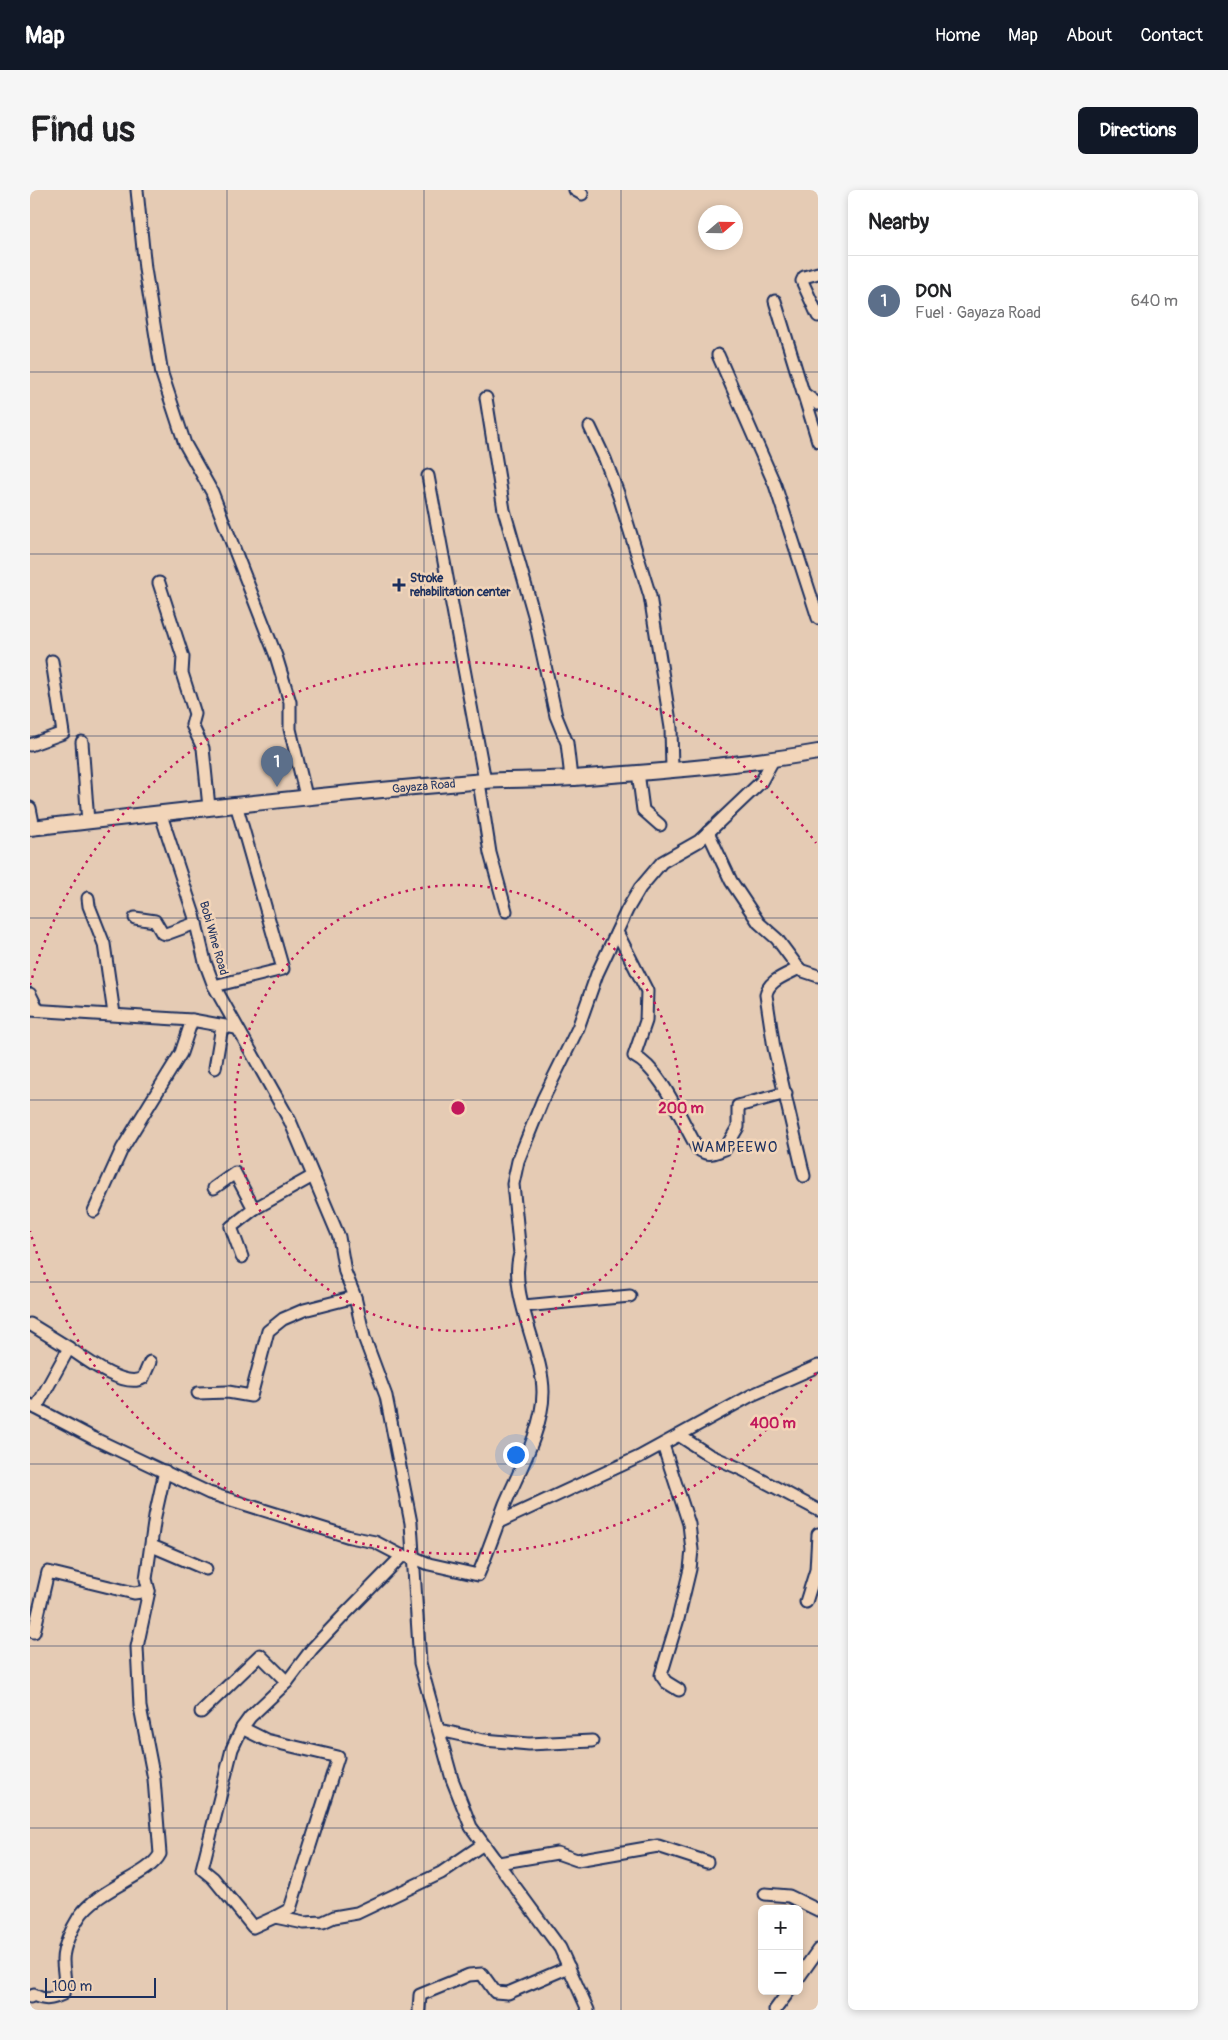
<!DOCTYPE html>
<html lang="en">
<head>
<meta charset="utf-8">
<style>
	body { margin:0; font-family:Pangolin,sans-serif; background:#f6f6f6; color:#202124 }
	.controls { position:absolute; right:15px; bottom:15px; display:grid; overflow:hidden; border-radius:8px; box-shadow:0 2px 8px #0003 }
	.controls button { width:45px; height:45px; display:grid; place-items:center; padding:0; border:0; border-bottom:1px solid #e0e0e0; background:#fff; color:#202124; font:25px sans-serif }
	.compass { position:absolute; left:668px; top:15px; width:45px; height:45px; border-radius:50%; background:#fff; box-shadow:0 2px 8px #0003; rotate:70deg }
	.scale { position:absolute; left:15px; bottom:12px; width:111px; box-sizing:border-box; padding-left:5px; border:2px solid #1b2f5e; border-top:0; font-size:14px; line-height:18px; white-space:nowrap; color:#1b2f5e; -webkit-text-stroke:4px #f2d5b9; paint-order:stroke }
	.you { position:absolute; left:485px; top:1264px; width:18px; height:18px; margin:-12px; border:4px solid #fff; border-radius:50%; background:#1a73e8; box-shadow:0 0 0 8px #1a73e833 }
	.badge { display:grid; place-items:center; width:32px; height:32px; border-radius:50%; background:#111827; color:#fff; font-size:16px; font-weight:700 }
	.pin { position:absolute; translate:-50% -41px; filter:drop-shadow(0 1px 2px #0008) }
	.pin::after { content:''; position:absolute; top:26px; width:18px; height:15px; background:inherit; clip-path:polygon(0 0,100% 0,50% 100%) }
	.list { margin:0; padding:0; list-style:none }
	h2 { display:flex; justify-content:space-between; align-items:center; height:65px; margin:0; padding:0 20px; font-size:21px }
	h2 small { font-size:16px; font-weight:400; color:#757577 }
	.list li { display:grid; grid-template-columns:32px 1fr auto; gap:15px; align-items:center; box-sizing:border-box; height:90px; padding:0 20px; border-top:1px solid #e0e0e0 }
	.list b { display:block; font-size:19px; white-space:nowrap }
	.list p { margin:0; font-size:16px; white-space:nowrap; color:#757577 }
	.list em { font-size:16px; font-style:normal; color:#757577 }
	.map { position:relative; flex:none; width:788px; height:1820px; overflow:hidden; border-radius:8px }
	header { display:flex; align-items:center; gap:30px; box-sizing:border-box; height:70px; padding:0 25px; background:#111827; color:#fff }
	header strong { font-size:24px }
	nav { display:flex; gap:28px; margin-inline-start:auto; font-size:18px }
	.intro { display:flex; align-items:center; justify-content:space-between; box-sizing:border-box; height:120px; padding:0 30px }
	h1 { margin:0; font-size:35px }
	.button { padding:12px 22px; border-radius:8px; background:#111827; color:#fff; font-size:18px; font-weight:700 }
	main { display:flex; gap:30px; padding:0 30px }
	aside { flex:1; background:#fff; border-radius:8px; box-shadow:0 2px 8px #0003 }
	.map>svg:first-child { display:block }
</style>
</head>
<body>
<header>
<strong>Map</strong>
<nav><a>Home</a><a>Map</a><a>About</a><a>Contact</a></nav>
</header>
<div class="intro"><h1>Find us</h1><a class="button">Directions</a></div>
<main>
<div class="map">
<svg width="788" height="1820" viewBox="0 0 788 1820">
	<rect width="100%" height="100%" fill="#e5cbb4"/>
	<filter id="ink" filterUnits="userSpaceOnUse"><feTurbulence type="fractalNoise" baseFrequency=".02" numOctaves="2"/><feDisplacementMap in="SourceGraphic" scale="10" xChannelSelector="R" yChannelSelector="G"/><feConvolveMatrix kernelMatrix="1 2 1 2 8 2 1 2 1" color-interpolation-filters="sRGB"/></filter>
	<g filter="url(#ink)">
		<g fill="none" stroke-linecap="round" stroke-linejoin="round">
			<!-- minor casing -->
			<g stroke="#1b2f5e" stroke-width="15">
				<g id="minor">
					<path d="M107 0 115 79 132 184 155 254 182 302 246 466 260 512V539L276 606"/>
					<path d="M545 0 552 4"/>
					<path d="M788 83 774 87 772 91 788 126"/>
					<path d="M745 111 788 251"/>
					<path d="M688 165 745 295 788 428"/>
					<path d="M773 203 788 214"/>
					<path d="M456 208 474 320 504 425 526 526 537 553 541 588"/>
					<path d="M560 237 575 269 589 306 620 406 641 538 642 579"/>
					<path d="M398 286 455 591"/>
					<path d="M129 393 153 467 152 483 165 524 162 535 173 558 179 617"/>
					<path d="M52 552 58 632"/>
					<path d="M0 555 33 543 22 471"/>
					<path d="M608 582 613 620 630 635"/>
					<path d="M449 592 460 663 476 721"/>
					<path d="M0 618 4 638"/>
					<path d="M131 625 164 725 175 772 184 796 260 931 309 1047 315 1082 325 1107 334 1147 356 1206 381 1333 390 1473 422 1589 441 1637 530 1758 558 1820"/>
					<path d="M678 642 701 691 729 733 747 749 770 780 788 786"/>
					<path d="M58 708 59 716 74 754 84 824"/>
					<path d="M105 728 125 731 132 743 136 744 166 733"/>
					<path d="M587 742 617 801 616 831 604 866C633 881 651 931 668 959 678 967 684 963 695 959L708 937V916L756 903"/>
					<path d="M769 778C757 785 738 790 736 805L744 858 774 986"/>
					<path d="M184 796 253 779 206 614"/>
					<path d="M0 804 8 820"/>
					<path d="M0 820 162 830 206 838"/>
					<path d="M185 878 192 836"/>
					<path d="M184 998 205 983 224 1019 283 986"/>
					<path d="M64 1021 92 959 151 863 162 830"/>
					<path d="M212 1067 201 1037 224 1019"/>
					<path d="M494 1116 600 1106"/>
					<path d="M0 1134 39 1158 6 1218"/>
					<path d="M39 1158C55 1169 94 1199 113 1188L120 1172"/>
					<path d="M168 1203 198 1202 221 1206 238 1141 253 1129 274 1120 325 1107"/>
					<path d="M0 1215 63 1248 179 1303 320 1347 345 1352 372 1366 385 1368 399 1374 448 1385C458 1362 466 1338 475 1314 489 1281 513 1239 513 1202 513 1161 478 1103 490 1064L483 994 488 971 513 909 548 838 567 784 597 720 610 698 632 672 669 651 731 592 743 570"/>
					<path d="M650 1246 679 1265 713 1280 788 1320"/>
					<path d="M633 1255 659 1334 662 1360 660 1379 648 1429 631 1485 636 1492 649 1500"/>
					<path d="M469 1332 609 1267 722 1205 788 1176"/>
					<path d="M122 1356 176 1379"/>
					<path d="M372 1366 317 1422 282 1459 257 1492 220 1527 212 1538 202 1559 172 1679 183 1688 223 1737 245 1727 274 1733 293 1732 304 1727 327 1723 411 1683 452 1655"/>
					<path d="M776 1412 786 1380 788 1344"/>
					<path d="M0 1440 4 1442 18 1382 104 1403 119 1401"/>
					<path d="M171 1522 230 1465 257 1492"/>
					<path d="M212 1538 236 1550 308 1567 260 1719 245 1727"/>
					<path d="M409 1540 454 1550 499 1554 562 1551"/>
					<path d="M469 1673 527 1663 547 1670 628 1656 677 1672"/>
					<path d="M735 1704 759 1706 788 1720"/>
					<path d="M769 1787 788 1760"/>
					<path d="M0 1807 4 1805C15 1811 22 1809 33 1804 37 1791 33 1783 33 1770 33 1757 42 1738 49 1727 68 1698 119 1686 130 1664L124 1589 110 1517 107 1457 119 1401 116 1389 125 1326 135 1281"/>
					<path d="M389 1820 390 1805 439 1785 452 1784 465 1802 478 1803 539 1777"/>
					<path d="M745 1820 759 1801"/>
				</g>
			</g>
			<!-- major casing -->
			<g stroke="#1b2f5e" stroke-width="18">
				<g id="major">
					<path id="s1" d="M0 638C152 621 303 603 455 591 484 589 513 590 543 588 624 582 707 576 788 562"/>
				</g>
			</g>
			<!-- minor -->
			<use href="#minor" stroke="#f2d5b9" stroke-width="11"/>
			<!-- major -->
			<use href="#major" stroke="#f2d5b9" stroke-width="14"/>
		</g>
	</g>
	<!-- grid -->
	<path fill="none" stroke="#1b2f5e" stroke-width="1" stroke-opacity="0.55" d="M197 0V1820M394 0V1820M591 0V1820M0 182H788M0 364H788M0 546H788M0 728H788M0 910H788M0 1092H788M0 1274H788M0 1456H788M0 1638H788"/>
	<!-- distance rings -->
	<g fill="none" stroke="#c2185b" stroke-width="2.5" stroke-dasharray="2.5 5">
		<circle cx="428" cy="918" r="223"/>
		<path d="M786 1183A445 445 0 0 1 0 1041M0 795A445 445 0 0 1 786 653"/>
	</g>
	<!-- markers -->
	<path fill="#1b2f5e" stroke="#f2d5b9" stroke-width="2" d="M366.5 387.5h5v5h5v5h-5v5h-5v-5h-5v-5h5z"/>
	<g text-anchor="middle" stroke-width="5" stroke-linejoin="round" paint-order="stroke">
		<!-- poi labels -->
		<g font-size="12" font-weight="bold" fill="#1b2f5e" stroke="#f2d5b9" text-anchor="start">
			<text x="380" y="392">Stroke<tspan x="380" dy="14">rehabilitation center</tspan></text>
		</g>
		<!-- street labels -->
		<g font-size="12" fill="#1b2f5e" stroke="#f2d5b9">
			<text dy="4" stroke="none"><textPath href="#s1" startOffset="396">Gayaza Road</textPath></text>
			<text transform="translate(184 748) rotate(74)" y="4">Bobi Wine Road</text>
		</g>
		<!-- quarter labels -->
		<g font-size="15" letter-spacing="1" fill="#1b2f5e" stroke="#f2d5b9">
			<text x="705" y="962">WAMPEEWO</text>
		</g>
	</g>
	<circle cx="428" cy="918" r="8" fill="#c2185b" stroke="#f2d5b9" stroke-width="2.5"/>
	<g font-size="15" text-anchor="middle" font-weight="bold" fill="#c2185b" stroke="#f2d5b9" stroke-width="5" stroke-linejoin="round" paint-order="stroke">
		<text x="651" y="923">200 m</text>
		<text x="743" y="1238">400 m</text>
	</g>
</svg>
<div class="controls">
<button>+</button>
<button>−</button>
</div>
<svg class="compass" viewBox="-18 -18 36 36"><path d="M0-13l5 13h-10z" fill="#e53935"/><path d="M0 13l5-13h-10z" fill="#757577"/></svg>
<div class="scale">100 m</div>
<div class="you"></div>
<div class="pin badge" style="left:247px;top:597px;background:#5c6f8a">1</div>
</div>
<aside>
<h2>Nearby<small></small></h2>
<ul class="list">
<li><span class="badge" style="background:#5c6f8a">1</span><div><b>DON</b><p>Fuel · Gayaza Road</p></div><em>640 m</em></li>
</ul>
</aside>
</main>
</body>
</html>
